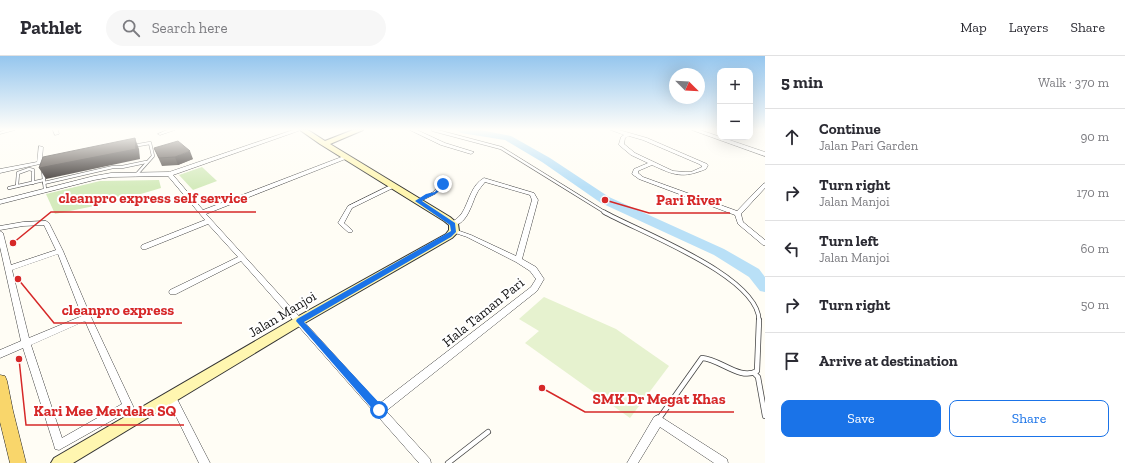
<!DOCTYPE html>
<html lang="en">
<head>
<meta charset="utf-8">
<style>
	body { margin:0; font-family:"Zilla Slab",serif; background:#f7f7f7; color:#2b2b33 }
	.controls { position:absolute; right:12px; top:12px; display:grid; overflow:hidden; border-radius:8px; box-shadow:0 4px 16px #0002 }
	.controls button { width:36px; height:36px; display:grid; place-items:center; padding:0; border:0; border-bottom:1px solid #e1e1e2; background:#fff; color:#2b2b33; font:20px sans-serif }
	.compass { position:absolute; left:669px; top:12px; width:36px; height:36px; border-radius:50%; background:#fff; box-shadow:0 4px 16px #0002; rotate:114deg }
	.stop { position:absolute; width:12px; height:12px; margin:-9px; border:3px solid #1a73e8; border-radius:50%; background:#fff }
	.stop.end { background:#1a73e8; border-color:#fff; box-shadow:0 1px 4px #0008 }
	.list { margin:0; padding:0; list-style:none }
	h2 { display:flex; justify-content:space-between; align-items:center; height:52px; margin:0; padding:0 16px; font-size:17px }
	h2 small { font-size:13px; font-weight:400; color:#7c7c81 }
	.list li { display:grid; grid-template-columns:26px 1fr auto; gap:12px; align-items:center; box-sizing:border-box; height:56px; padding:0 16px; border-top:1px solid #e1e1e2 }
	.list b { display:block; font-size:15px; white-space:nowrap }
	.list p { margin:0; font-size:13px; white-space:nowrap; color:#7c7c81 }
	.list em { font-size:13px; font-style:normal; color:#7c7c81 }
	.actions { display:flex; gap:8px; padding:12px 16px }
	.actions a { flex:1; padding:9px 0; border:1px solid #1a73e8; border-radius:8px; text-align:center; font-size:14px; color:#1a73e8 }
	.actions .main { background:#1a73e8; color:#fff }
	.icon { flex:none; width:22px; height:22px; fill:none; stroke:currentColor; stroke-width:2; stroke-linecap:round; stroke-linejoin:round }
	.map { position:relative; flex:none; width:765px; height:407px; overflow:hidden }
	header { display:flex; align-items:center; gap:24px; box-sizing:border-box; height:56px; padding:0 20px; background:#fff; border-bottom:1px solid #e1e1e2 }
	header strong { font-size:19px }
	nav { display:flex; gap:22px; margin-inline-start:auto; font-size:14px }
	.search { width:280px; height:36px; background:#f7f7f7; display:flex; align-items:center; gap:10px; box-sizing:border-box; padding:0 14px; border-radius:22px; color:#7c7c81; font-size:15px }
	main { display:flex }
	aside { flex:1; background:#fff }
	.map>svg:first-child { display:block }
</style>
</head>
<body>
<header>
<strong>Pathlet</strong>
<div class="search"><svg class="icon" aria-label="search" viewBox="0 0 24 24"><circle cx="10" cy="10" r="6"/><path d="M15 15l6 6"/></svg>Search here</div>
<nav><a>Map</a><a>Layers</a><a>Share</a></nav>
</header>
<main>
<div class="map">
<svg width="765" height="407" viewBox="0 0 765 407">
	<rect width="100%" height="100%" fill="#fffdf5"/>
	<!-- green -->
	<g fill="#d5ebbd">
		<path d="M202 111 217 125 193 134 179 119Z"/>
		<path d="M159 124 161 132 114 146 55 158 46 138 100 125Z"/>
	</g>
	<!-- pitch -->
	<path fill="#e6f2cf" d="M544 241 616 273 669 310 630 362 525 287 539 275 519 263Z"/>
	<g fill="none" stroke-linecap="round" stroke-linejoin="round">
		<!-- river -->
		<path fill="#b9e0f7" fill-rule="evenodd" d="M457 74H480L511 80 550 102 609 141 724 193 759 213 765 221V236L760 235 749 221 714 199 601 147 542 106 505 84 461 77Z"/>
		<!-- lane-far2 casing -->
		<g stroke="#444" stroke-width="3.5">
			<g id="lane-far2">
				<path d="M433 74 501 92 606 157"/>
				<path d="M133 90 150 87 153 100 136 119"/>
				<path d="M43 115 45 134"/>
				<path d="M44 127 113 111H122L146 106"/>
				<path d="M17 130 18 117 29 113 33 114V127"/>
				<path d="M9 132 44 124"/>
				<path d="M418 145 434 137 443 128"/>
			</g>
		</g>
		<!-- lane-far1 casing -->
		<g stroke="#444" stroke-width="5">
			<path id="lane-far1" d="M604 156C637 175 760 220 759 265"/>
		</g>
		<!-- lane casing -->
		<g stroke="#444" stroke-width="6">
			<g id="lane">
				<path d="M755 318 758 321 765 360"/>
				<path d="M658 364 702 302C720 303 740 325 757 315L759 264"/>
				<path d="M448 407 488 376"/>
			</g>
		</g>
		<!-- street casing -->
		<g stroke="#444" stroke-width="1">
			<g id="street">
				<path d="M5 74H15L0 78V76Z"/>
				<path d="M53 74H58L59 78 55 79Z"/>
				<path d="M167 74H175L160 79 158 78Z"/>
				<path d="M293 74H301L173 119 203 154 344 100H348V102L206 158 379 348 531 231 536 223 530 215 516 206 467 181 452 176 451 175 454 173 471 179 516 200 532 144 530 139 485 126C482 130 478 134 476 139 471 150 466 171 451 169L450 168C454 164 459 162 462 157 469 146 471 129 484 122L534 137 538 144 522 203 536 211 544 223 537 235 386 355 430 403 431 407H419L241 205 176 238H170L169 236 170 234 238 201 208 168 146 193H142L141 191 142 189 205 164 168 120 111 121 94 124 0 148V144L94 120 111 117 169 116Z"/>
				<path d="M410 74H417L445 87 474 96 471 98 441 89Z"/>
				<path d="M611 74H619L647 82 707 108 708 109 706 113C682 123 674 119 652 109L638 115V117L643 121 737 155 763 128 765 127V132L741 158 743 166 765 184V189H763L738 168 735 159 639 123 632 118 634 113 648 107 631 99 619 89V88L621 81 624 79ZM629 80 643 84 699 108 702 110V111L691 116H685L673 115 635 97 624 88 625 82Z"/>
				<path d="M692 74H700L765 96V100Z"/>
				<path d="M39 90 43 91 42 104 53 103V105L0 117V113L37 106Z"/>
				<path d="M393 128 395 129V131L352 152 344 167 352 174 353 175 352 176H348L339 168 338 167 348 150Z"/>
				<path d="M46 165 49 167 63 195 91 261 133 350 136 364 135 367 131 369 127 367 125 357 59 394 55 393 54 389 23 292 0 302V294L21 285 0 191V175L3 177 11 209 56 194 44 169 23 170 0 174V170L23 166ZM58 198 82 260 29 282 12 214ZM85 265 122 348 62 382 31 289Z"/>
				<path d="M172 338 175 339 210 407H199L167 342 169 339Z"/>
				<path d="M658 359 727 403 728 407H714L660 371 638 407H627L654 361Z"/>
			</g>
		</g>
		<!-- secondary casing -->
		<g stroke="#333" stroke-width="2">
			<path id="secondary" d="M300 74H308L325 85 353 74H363L330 88 450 161 458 168 459 175 452 182 303 268 73 407H51L54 402 295 262 446 178 449 174V169L444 165 320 88Z"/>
		</g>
		<!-- primary casing -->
		<g stroke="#222" stroke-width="1">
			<path id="primary" d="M0 319 5 320 7 325 13 355 26 407H10L0 366Z"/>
		</g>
		<!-- lane-far2 -->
		<use href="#lane-far2" stroke="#fff" stroke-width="2.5"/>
		<!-- lane-far1 -->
		<use href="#lane-far1" stroke="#fff" stroke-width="3.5"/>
		<!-- lane -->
		<use href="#lane" stroke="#fff" stroke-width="4.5"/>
		<!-- street -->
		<use href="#street" fill="#fff" fill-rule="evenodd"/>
		<!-- secondary -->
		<use href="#secondary" fill="#fff6b0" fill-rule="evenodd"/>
		<!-- primary -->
		<use href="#primary" fill="#f9d66b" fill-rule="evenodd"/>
	</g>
	<!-- wall -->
	<path fill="#4d4742" d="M154 92 193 103 178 109 162 110Z"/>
	<!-- shaded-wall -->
	<g fill="#3f3936">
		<path d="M135 82 139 93 140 103 46 123 39 112Z"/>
		<path d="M190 95 193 103 178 109 175 101Z"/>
	</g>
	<!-- building -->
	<g fill="#5a524d" stroke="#3f3936">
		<path d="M135 82 136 93 39 112 43 101Z"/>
		<path d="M178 85 190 95 175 101 159 102 154 92Z"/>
	</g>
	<!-- sky -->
	<linearGradient id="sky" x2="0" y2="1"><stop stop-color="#95c6ee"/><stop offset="0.56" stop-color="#fffefa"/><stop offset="1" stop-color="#fffefa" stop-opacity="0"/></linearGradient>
	<rect width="765" height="131" fill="url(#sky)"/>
	<!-- route -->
	<path fill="#1a73e8" d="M441 127 446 128C438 139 433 138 422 145L455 167 456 176 451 181 304 266 383 351 384 354 383 357 379 358 376 357 296 265 297 263 451 175 450 169 415 145 426 138 435 136Z"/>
	<g text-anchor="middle" stroke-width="4" stroke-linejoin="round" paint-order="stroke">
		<!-- street labels -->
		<g font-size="14" fill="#111" stroke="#fff">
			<text transform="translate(483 256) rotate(-39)" y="5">Hala Taman Pari</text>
			<text transform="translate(282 258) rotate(-31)" y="5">Jalan Manjoi</text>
		</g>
	</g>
	<!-- callouts -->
	<path fill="none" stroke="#d62828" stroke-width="1.5" d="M13 187L51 156H256M605 144L649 157H730M18 223L54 267H182M542 332L585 356H734M19 303L26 369H184"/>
	<g fill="#d62828" stroke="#fff" stroke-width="1.5">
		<circle cx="13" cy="187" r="4"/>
		<circle cx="605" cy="144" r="4"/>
		<circle cx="18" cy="223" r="4"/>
		<circle cx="542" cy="332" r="4"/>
		<circle cx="19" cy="303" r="4"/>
	</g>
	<g font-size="15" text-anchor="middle" font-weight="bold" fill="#d62828" stroke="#fff" stroke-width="4" stroke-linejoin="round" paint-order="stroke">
		<text x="153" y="147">cleanpro express self service</text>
		<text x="689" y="149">Pari River</text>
		<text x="118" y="259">cleanpro express</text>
		<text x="659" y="348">SMK Dr Megat Khas</text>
		<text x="105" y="360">Kari Mee Merdeka SQ</text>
	</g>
</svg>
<div class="controls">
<button>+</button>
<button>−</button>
</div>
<svg class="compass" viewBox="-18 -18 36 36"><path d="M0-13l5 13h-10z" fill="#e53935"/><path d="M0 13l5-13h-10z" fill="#7c7c81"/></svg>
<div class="stop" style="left:379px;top:354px"></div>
<div class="stop end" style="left:443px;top:128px"></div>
</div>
<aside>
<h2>5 min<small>Walk · 370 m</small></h2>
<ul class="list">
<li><svg class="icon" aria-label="ahead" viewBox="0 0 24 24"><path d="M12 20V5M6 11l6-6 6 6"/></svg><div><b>Continue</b><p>Jalan Pari Garden</p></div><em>90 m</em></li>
<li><svg class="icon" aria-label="right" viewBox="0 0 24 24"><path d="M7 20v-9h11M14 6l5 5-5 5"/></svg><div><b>Turn right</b><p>Jalan Manjoi</p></div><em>170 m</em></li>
<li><svg class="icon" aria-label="left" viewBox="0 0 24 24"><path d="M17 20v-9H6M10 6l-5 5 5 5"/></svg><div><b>Turn left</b><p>Jalan Manjoi</p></div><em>60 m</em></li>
<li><svg class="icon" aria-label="right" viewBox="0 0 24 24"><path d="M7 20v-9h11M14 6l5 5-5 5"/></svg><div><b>Turn right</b></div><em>50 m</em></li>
<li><svg class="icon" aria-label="arrive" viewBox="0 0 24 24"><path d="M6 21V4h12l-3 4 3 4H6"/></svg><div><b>Arrive at destination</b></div></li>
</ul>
<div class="actions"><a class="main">Save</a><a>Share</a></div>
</aside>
</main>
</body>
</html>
